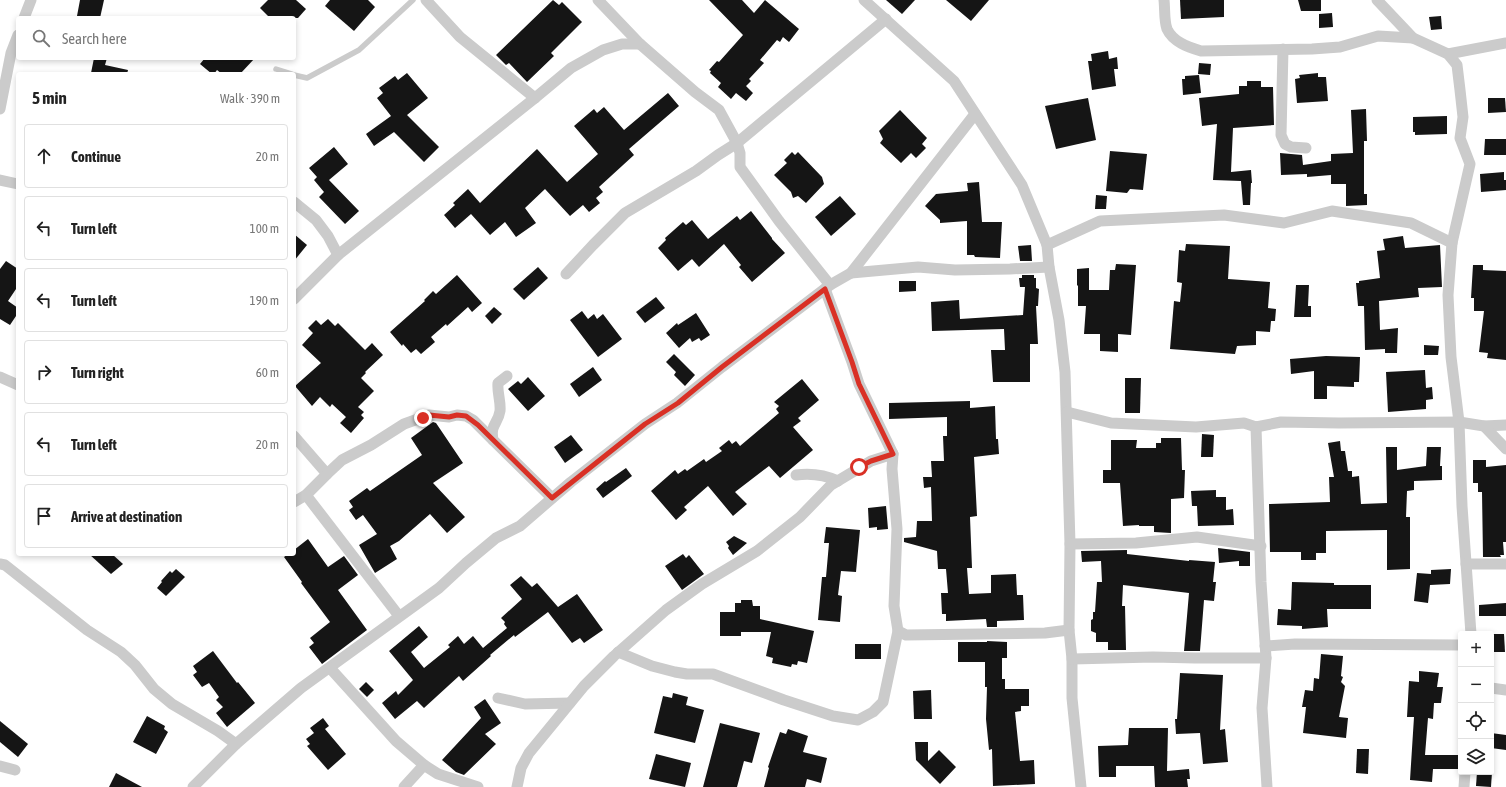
<!DOCTYPE html>
<html lang="en">
<head>
<meta charset="utf-8">
<style>
	body { margin:0; font-family:"Asap Condensed",sans-serif; background:#f6f6f6; color:#222 }
	.controls { position:absolute; right:12px; bottom:12px; display:grid; overflow:hidden; border-radius:4px; box-shadow:0 2px 6px #0003 }
	.controls button { width:36px; height:36px; display:grid; place-items:center; padding:0; border:0; border-bottom:1px solid #e0e0e0; background:#fff; color:#222; font:20px sans-serif }
	.stop { position:absolute; width:12px; height:12px; margin:-9px; border:3px solid #d93025; border-radius:50%; background:#fff }
	.stop.end { background:#d93025; border-color:#fff; box-shadow:0 1px 4px #0008 }
	.list { margin:0; padding:0; list-style:none }
	h2 { display:flex; justify-content:space-between; align-items:center; height:52px; margin:0; padding:0 16px; font-size:17px }
	h2 small { font-size:13px; font-weight:400; color:#767676 }
	.list li { display:grid; grid-template-columns:26px 1fr auto; gap:12px; align-items:center; box-sizing:border-box; height:64px; margin:0 8px 8px; padding:0 8px; border:1px solid #e0e0e0; border-radius:4px }
	.list b { display:block; font-size:15px; white-space:nowrap }
	.list em { font-size:13px; font-style:normal; color:#767676 }
	.icon { flex:none; width:22px; height:22px; fill:none; stroke:currentColor; stroke-width:2; stroke-linecap:round; stroke-linejoin:round }
	.map { position:relative; flex:none; width:1506px; height:787px; overflow:hidden }
	.search { position:absolute; background:#fff; box-shadow:0 2px 6px #0003; left:16px; top:16px; width:280px; height:44px; display:flex; align-items:center; gap:10px; box-sizing:border-box; padding:0 14px; border-radius:4px; color:#767676; font-size:15px }
	.panel { position:absolute; background:#fff; box-shadow:0 2px 6px #0003; left:16px; top:72px; width:280px; height:484px; border-radius:4px }
	.map>svg:first-child { display:block }
</style>
</head>
<body>
<div class="map">
<svg width="1506" height="787" viewBox="0 0 1506 787">
	<rect width="100%" height="100%" fill="#fff"/>
	<!-- building -->
	<g fill="#151515">
		<path d="M80 0H104L100 18H87L77 16Z"/>
		<path d="M268 0H296L306 9 298 18H270L260 8Z"/>
		<path d="M330 0H368L375 7 354 31 325 6Z"/>
		<path d="M553 0 559 5 562 2 582 22 551 53 554 56 527 82 509 63 506 65 496 55Z"/>
		<path d="M709 0H742L754 13 765 0 799 29 789 42 783 37 780 42 777 40 760 60 764 63 749 79 751 81 746 86 753 93 746 101 736 93 731 99 718 87 721 83 710 73 711 71 709 70 717 61 719 62 743 35Z"/>
		<path d="M886 0H915L902 14Z"/>
		<path d="M946 0H989L971 21Z"/>
		<path d="M1180 0H1224V17L1181 19Z"/>
		<path d="M1298 0H1321V11H1301Z"/>
		<path d="M1332 13 1333 27 1319 28V14Z"/>
		<path d="M1441 16 1442 29 1431 30 1429 17Z"/>
		<path d="M1108 51 1109 59 1117 57 1118 69H1114L1116 86 1092 90 1088 61H1092L1091 54Z"/>
		<path d="M94 58H107L105 65 128 70 127 74H97L91 73Z"/>
		<path d="M205 58H255L240 74H222L217 70 214 74H212L200 64Z"/>
		<path d="M1199 63 1211 64 1210 75 1198 74Z"/>
		<path d="M407 73 428 98 407 115 439 147 424 162 394 132 374 146 366 134 391 116 377 98 383 93 379 88 395 76 398 80Z"/>
		<path d="M1318 73V77H1326L1328 101 1297 103 1295 79 1300 78 1299 75Z"/>
		<path d="M1199 75 1201 93 1183 95 1182 79H1185V76Z"/>
		<path d="M1247 81H1261V87H1273L1274 125 1233 128 1231 172 1251 170 1252 183H1251L1250 205H1243L1241 181 1213 180 1217 124 1202 126 1199 98 1239 94V86H1247Z"/>
		<path d="M668 93 679 106 629 149 634 155 599 187 603 192 596 198 600 203 589 212 583 205 570 216 545 189 525 208 536 223 516 237 505 222 490 235 471 214 455 228 444 215 455 205 453 203 468 189 480 203 537 149 567 182 598 154 574 126 594 109 597 113 604 107 624 130Z"/>
		<path d="M1088 98 1096 140 1056 149 1045 106Z"/>
		<path d="M1488 98H1505L1506 112 1488 113Z"/>
		<path d="M1366 109 1367 141H1364V194H1367V205L1346 206V184H1331V175L1307 177V174L1281 175 1280 153 1302 155 1303 165 1331 161V154L1353 153 1351 110Z"/>
		<path d="M900 110 927 138 922 144 926 148 916 158 911 153 901 163 880 143 883 139 879 131Z"/>
		<path d="M1447 116V134L1415 135V132H1413V117Z"/>
		<path d="M1485 139H1506V155H1484Z"/>
		<path d="M334 147 348 164 329 180 359 211 345 224 319 197 324 192 314 180 317 177 309 168Z"/>
		<path d="M1110 151 1147 154 1143 190 1130 189 1127 193 1106 191Z"/>
		<path d="M792 152 795 155 798 152 822 177 824 184 806 203 798 196 793 198 791 192 774 175 787 163 784 160Z"/>
		<path d="M1504 172V180H1506V190L1481 192 1480 174Z"/>
		<path d="M979 182 982 222H1002L1000 258 975 257 974 255H967V221L940 223V220L925 206 936 194 968 191 967 183Z"/>
		<path d="M1096 195 1107 196 1106 209H1095Z"/>
		<path d="M840 196 856 214 831 236 815 217Z"/>
		<path d="M751 211 772 238V239L785 253 752 282 739 267 741 265 724 244 699 267 692 259 678 271 658 248 666 240 665 238 683 222 686 225 692 220 708 239 737 216 740 220Z"/>
		<path d="M294 234 307 245 294 261Z"/>
		<path d="M1403 236 1405 248 1440 245 1442 287 1418 288 1419 297 1379 301 1380 330 1398 328 1397 353H1385V349L1365 350 1364 306H1358L1356 283H1359V281L1380 278 1377 251 1385 250 1383 239Z"/>
		<path d="M1186 244 1230 246 1228 279 1270 282 1268 308 1276 309 1275 321H1271L1270 332 1256 331V345L1237 346 1235 354 1170 349 1174 301 1180 302 1182 283 1177 282 1179 250 1185 251Z"/>
		<path d="M1031 245 1032 261H1020L1018 246Z"/>
		<path d="M6 261 18 269V286L8 301 18 308V313L10 325 0 319V269Z"/>
		<path d="M1116 264 1136 265 1131 335 1118 334V352L1100 351V334H1084L1086 306H1078V285L1077 286V269L1089 268V290H1109L1110 270H1115Z"/>
		<path d="M1473 265H1483V270L1506 271V360L1487 358 1488 353 1479 352 1484 311H1474V298H1471Z"/>
		<path d="M538 267 548 278 524 300 513 289Z"/>
		<path d="M457 275 482 303 472 312 468 307 447 326 446 324 431 337 435 342 421 354 416 349 411 353 403 344 402 346 390 332 425 301 424 300 433 291 436 294Z"/>
		<path d="M1022 275H1034V278H1036V288L1039 289 1038 306H1036L1038 344H1030V382H993L991 350H1005L1004 329 932 331 931 302 959 300 960 319 1023 315 1025 287H1020L1019 278H1022Z"/>
		<path d="M899 281H916V291L899 292Z"/>
		<path d="M1296 285H1309L1308 306H1311V317H1294Z"/>
		<path d="M656 297 665 308 645 323 636 312Z"/>
		<path d="M494 307 502 314 492 324 485 316Z"/>
		<path d="M582 311 588 319 594 314 597 319 603 314 622 339 598 357 570 320Z"/>
		<path d="M696 313 710 335 701 341 699 338 692 342 690 338 679 348 666 333 677 323 678 325Z"/>
		<path d="M328 319 335 326 338 323 365 350 372 343 383 355 365 372 366 373 361 378 374 391 358 407 364 412 361 415 364 418 351 433 340 423 346 417 332 404 330 407 320 397 312 406 295 386 321 363 302 345 313 333 308 328 316 320 321 325Z"/>
		<path d="M1424 345 1439 346 1438 355H1424Z"/>
		<path d="M674 354 695 375 685 386 674 375 676 372 666 362Z"/>
		<path d="M1326 356 1360 357 1359 382H1354V387L1327 386V399H1314V371L1291 374 1290 359Z"/>
		<path d="M593 367 602 380 579 397 570 384Z"/>
		<path d="M1425 370 1426 388 1432 387 1433 399 1426 400V409L1388 412 1386 372Z"/>
		<path d="M528 377 545 396 528 411 508 389 518 381 521 384Z"/>
		<path d="M1125 378H1141L1140 413H1125Z"/>
		<path d="M802 379 819 400 798 418 801 421 793 427 813 450 780 478 769 466 735 492 747 504 733 516 708 486 684 507 687 510 676 520 651 491 675 470 678 474 685 469 687 471 704 459 706 462 722 451 719 448 729 440 732 444 736 441 740 446 779 413 776 409 779 406 774 402Z"/>
		<path d="M970 401V408L995 406 996 439H998L999 454 974 457 977 516 970 517 972 568H967L969 594 991 593V575L1016 574 1017 595H1023L1024 620 997 621V627H987L986 619 946 621V614H942L941 593H948L946 569H938L937 551 904 542V538L916 537 917 521H932L931 487 924 488 923 477H932L931 461H944L943 436H947V417L889 419V403Z"/>
		<path d="M433 422 436 423 463 463 433 483 465 517 447 533 430 514 399 541 390 546 397 559 375 573 359 545 377 534 363 515 356 520 349 510 353 507 349 501 367 488 370 491 422 455 411 438Z"/>
		<path d="M1202 434 1214 435 1213 457H1201Z"/>
		<path d="M571 435 583 450 565 463 554 447Z"/>
		<path d="M1161 438H1181L1182 470H1185L1184 498 1171 499V533L1154 532V526H1139V525L1123 526 1120 483H1103V470H1111V440H1137L1136 448H1156V443H1161Z"/>
		<path d="M1340 441 1341 451H1345L1348 471H1352V477L1359 476 1361 504 1387 503 1386 447H1397V470L1426 466 1427 447H1441L1440 466H1442V480L1414 481V490L1407 491 1406 517H1410V569L1387 570V530L1326 531V553H1316V560H1301V552H1270L1269 504 1330 502 1329 477H1334L1328 443Z"/>
		<path d="M1473 460H1486V467L1506 465V542H1503L1504 555H1500L1501 557H1483L1482 492H1478V483H1473Z"/>
		<path d="M626 468 632 476 603 498 596 489 605 481 606 482Z"/>
		<path d="M1216 490V497H1226V510L1233 509 1234 525 1198 526 1197 506H1192L1191 491Z"/>
		<path d="M886 506 888 529 877 530V527L869 528 868 508Z"/>
		<path d="M826 527 860 530 856 572 841 571 838 595 842 596 840 622 818 620 822 577H826L829 543H824Z"/>
		<path d="M734 536 747 543 733 555 728 548 729 546 726 542Z"/>
		<path d="M308 539 328 567 344 556 358 575 338 590 367 630 322 664 309 647 314 643 310 638 330 622 301 583 302 582 284 557 288 554H294V550Z"/>
		<path d="M1218 548 1250 552V566H1239V561L1219 563Z"/>
		<path d="M1127 550V554L1189 561V560L1215 562 1213 582H1216L1214 601 1204 600 1200 651H1184L1189 593 1123 585 1122 606H1125L1126 650H1108V642H1096V633L1091 631V620L1093 619V612H1095L1097 582H1102L1101 561 1082 562 1081 551Z"/>
		<path d="M89 554H112L123 564 111 574Z"/>
		<path d="M683 554 686 558 689 555 704 574 682 590 665 566Z"/>
		<path d="M176 569 185 577 166 596 157 588 162 582 161 581 170 571 172 573Z"/>
		<path d="M1451 569 1450 584 1430 585 1428 603 1414 601 1417 573 1431 574V570Z"/>
		<path d="M521 576 532 587 537 583 558 607 577 594 603 630 584 643 580 638 572 643 548 612 515 637 514 635 490 655 491 656 463 681 459 676 424 708 417 701 395 719 382 703 396 691 398 695 413 680 389 651 419 626 428 637 411 652 424 668 450 647 448 645 458 636 464 644 473 636 483 648 507 628 504 624 505 622 501 618 522 599 510 585Z"/>
		<path d="M1292 582 1334 583V585H1371V609H1327L1328 627 1302 629V626L1277 625 1278 609 1291 610Z"/>
		<path d="M741 600H752L753 606H760V619L814 631 807 663 798 661 797 665 792 664 791 667 772 663 773 658 766 656 771 632H741V636H720V612H735V603H741Z"/>
		<path d="M1506 603V616H1479V605Z"/>
		<path d="M1491 634H1504L1505 652H1491Z"/>
		<path d="M987 641 1007 642V658H1002V679H1005V689H1029V706H1021V711L1015 712 1020 761 1034 760 1035 784 993 786 992 749 989 750 986 719 987 687H985V662H958V642H987Z"/>
		<rect x="855" y="644" width="26" height="15"/>
		<path d="M213 651 237 683 238 682 255 703 227 727 216 713 223 707 216 700 219 697 209 683 202 687 193 675 197 672 193 666Z"/>
		<path d="M1321 654 1343 656 1341 676 1343 677 1341 682 1345 686 1339 717 1348 718 1346 738 1303 733 1306 707H1302L1305 690 1313 691 1314 678 1319 679Z"/>
		<path d="M1419 671 1439 673 1437 687H1443L1441 703H1434L1433 719 1428 718 1425 755H1458V769H1433L1432 782 1410 780 1414 717H1407L1409 681 1419 682Z"/>
		<path d="M1180 673 1223 675 1220 730 1225 729 1228 762 1203 764 1200 733 1176 734 1175 719H1177Z"/>
		<path d="M366 682 374 690 367 697 359 689Z"/>
		<path d="M931 690 932 719H914L913 691Z"/>
		<path d="M673 693 688 697 686 705 704 710 695 743 654 733 663 696 672 698Z"/>
		<path d="M485 699 501 723 485 734 496 744 464 775 456 772 442 760 481 718 474 707Z"/>
		<path d="M147 716 165 726 164 729 168 732 156 754 133 742Z"/>
		<path d="M323 718 329 726 325 729 346 754 328 770 307 746 310 744 306 739 314 733 310 728Z"/>
		<path d="M0 721 28 744 18 757 0 742Z"/>
		<path d="M720 723 760 733 752 763 744 761 737 787H703Z"/>
		<path d="M1129 728H1168L1167 771 1189 769 1190 779H1187L1188 787H1155L1154 766H1116V777H1099L1098 746 1128 745Z"/>
		<path d="M788 729 808 736 803 752 827 758 821 783 807 779 805 787H764L769 768 768 767 780 732 786 734Z"/>
		<path d="M1491 733 1506 735V750L1491 748Z"/>
		<path d="M915 742H928V761L939 750 956 767 940 784 916 760Z"/>
		<path d="M1357 749H1369L1368 774 1356 773Z"/>
		<path d="M656 754 691 763 685 787 649 779Z"/>
		<path d="M1477 772H1492L1491 787 1476 786Z"/>
		<path d="M116 773 142 787H109Z"/>
	</g>
	<g fill="none" stroke-linecap="round" stroke-linejoin="round">
		<!-- lane -->
		<g stroke="#cbcbcb" stroke-width="5.5">
			<path d="M276 69 292 74"/>
			<path d="M294 75 307 78 359 50 413 0"/>
		</g>
		<!-- street -->
		<g stroke="#cbcbcb" stroke-width="11">
			<path d="M426 0 460 37 535 98"/>
			<path d="M598 0 640 44 695 92 719 110 737 143 740 153V167L779 221 830 285"/>
			<path d="M864 0 954 81 1022 185 1047 245 1049 267 1059 320 1065 372 1070 544 1069 630 1072 659V698L1081 787"/>
			<path d="M1164 0C1165 8 1164 21 1167 29 1173 42 1188 47 1201 51L1312 49 1340 47 1378 36 1413 38"/>
			<path d="M1377 0 1413 38 1448 54 1457 65 1460 90 1463 117 1460 138 1470 164 1452 243 1448 295 1451 357 1459 422 1462 506 1471 634"/>
			<path d="M24 18 31 0"/>
			<path d="M1283 49 1281 135 1285 144 1291 147 1306 148"/>
			<path d="M1448 54 1506 43"/>
			<path d="M0 109 11 53 18 35"/>
			<path d="M0 180 18 184"/>
			<path d="M294 202 316 220 328 236 338 255"/>
			<path d="M1047 245 1100 221 1224 215 1284 223 1332 211 1411 223 1452 243"/>
			<path d="M851 273 918 267 955 270 1010 269 1049 267"/>
			<path d="M566 274 593 245 625 213 696 171 718 155 737 143 886 19"/>
			<path d="M825 289 852 362 859 384 893 454 892 469 897 529 894 606 898 631 906 635 1045 633 1069 630"/>
			<path d="M294 299 338 255 535 98 571 68 603 50 622 44H640"/>
			<path d="M507 376 498 383C497 393 501 401 500 411 498 424 490 424 493 440L552 498"/>
			<path d="M0 377 18 385"/>
			<path d="M1067 412 1111 423 1196 427 1244 423 1256 427 1281 422 1339 423 1459 422 1484 426 1506 425"/>
			<path d="M1484 426 1506 449"/>
			<path d="M1256 427 1261 582 1266 658 1262 708 1267 787"/>
			<path d="M294 436 327 474 306 495 294 502"/>
			<path d="M327 474 342 460 371 445 404 424 429 415 449 417 457 415 466 416 473 420 493 440"/>
			<path d="M796 475C810 473 825 475 838 481"/>
			<path d="M306 495 399 616"/>
			<path d="M1070 544 1136 543 1197 537 1261 546"/>
			<path d="M0 564 5 565 87 630 121 652 135 665 154 689 172 704 218 731 236 744 301 688 439 588 466 563 496 538 520 526 571 482 645 424 677 403 722 367 830 285 851 273 975 114"/>
			<path d="M1466 564H1506"/>
			<path d="M1265 646 1295 644 1461 645"/>
			<path d="M618 652 652 666 675 672 687 674H713L784 700 833 716 858 720 873 712 883 702 898 631"/>
			<path d="M1072 659 1153 657 1195 658H1266"/>
			<path d="M330 668 396 741 424 765 438 774 478 787"/>
			<path d="M1491 688 1506 690"/>
			<path d="M498 698 525 704 570 703"/>
			<path d="M0 766 15 770"/>
			<path d="M193 787 236 744"/>
			<path d="M404 787 424 765"/>
			<path d="M517 787 521 768 529 753 584 686 614 656 666 610 702 584 757 551 800 517 831 485 871 461 893 454"/>
			<path d="M1464 787 1465 772"/>
		</g>
	</g>
	<g fill="none" stroke-linecap="round" stroke-linejoin="round">
		<!-- route -->
		<path stroke="#d93025" stroke-width="5" d="M423 418 429 415 449 417 457 415 466 416 478 425 552 498 645 424 678 403 722 367 825 289 852 362 859 384 893 454 871 461 859 467"/>
	</g>
</svg>
<div class="controls">
<button>+</button>
<button>−</button>
<button><svg class="icon" aria-label="locate" viewBox="0 0 24 24"><circle cx="12" cy="12" r="6"/><path d="M12 2v4M12 18v4M2 12h4M18 12h4"/></svg></button>
<button><svg class="icon" aria-label="layers" viewBox="0 0 24 24"><path d="M12 4l9 5-9 5-9-5zM3 14l9 5 9-5"/></svg></button>
</div>
<div class="stop" style="left:859px;top:467px"></div>
<div class="stop end" style="left:423px;top:418px"></div>
<div class="search"><svg class="icon" aria-label="search" viewBox="0 0 24 24"><circle cx="10" cy="10" r="6"/><path d="M15 15l6 6"/></svg>Search here</div>
<section class="panel">
<h2>5 min<small>Walk · 390 m</small></h2>
<ul class="list">
<li><svg class="icon" aria-label="ahead" viewBox="0 0 24 24"><path d="M12 20V5M6 11l6-6 6 6"/></svg><div><b>Continue</b></div><em>20 m</em></li>
<li><svg class="icon" aria-label="left" viewBox="0 0 24 24"><path d="M17 20v-9H6M10 6l-5 5 5 5"/></svg><div><b>Turn left</b></div><em>100 m</em></li>
<li><svg class="icon" aria-label="left" viewBox="0 0 24 24"><path d="M17 20v-9H6M10 6l-5 5 5 5"/></svg><div><b>Turn left</b></div><em>190 m</em></li>
<li><svg class="icon" aria-label="right" viewBox="0 0 24 24"><path d="M7 20v-9h11M14 6l5 5-5 5"/></svg><div><b>Turn right</b></div><em>60 m</em></li>
<li><svg class="icon" aria-label="left" viewBox="0 0 24 24"><path d="M17 20v-9H6M10 6l-5 5 5 5"/></svg><div><b>Turn left</b></div><em>20 m</em></li>
<li><svg class="icon" aria-label="arrive" viewBox="0 0 24 24"><path d="M6 21V4h12l-3 4 3 4H6"/></svg><div><b>Arrive at destination</b></div></li>
</ul>
</section>
</div>
</body>
</html>
